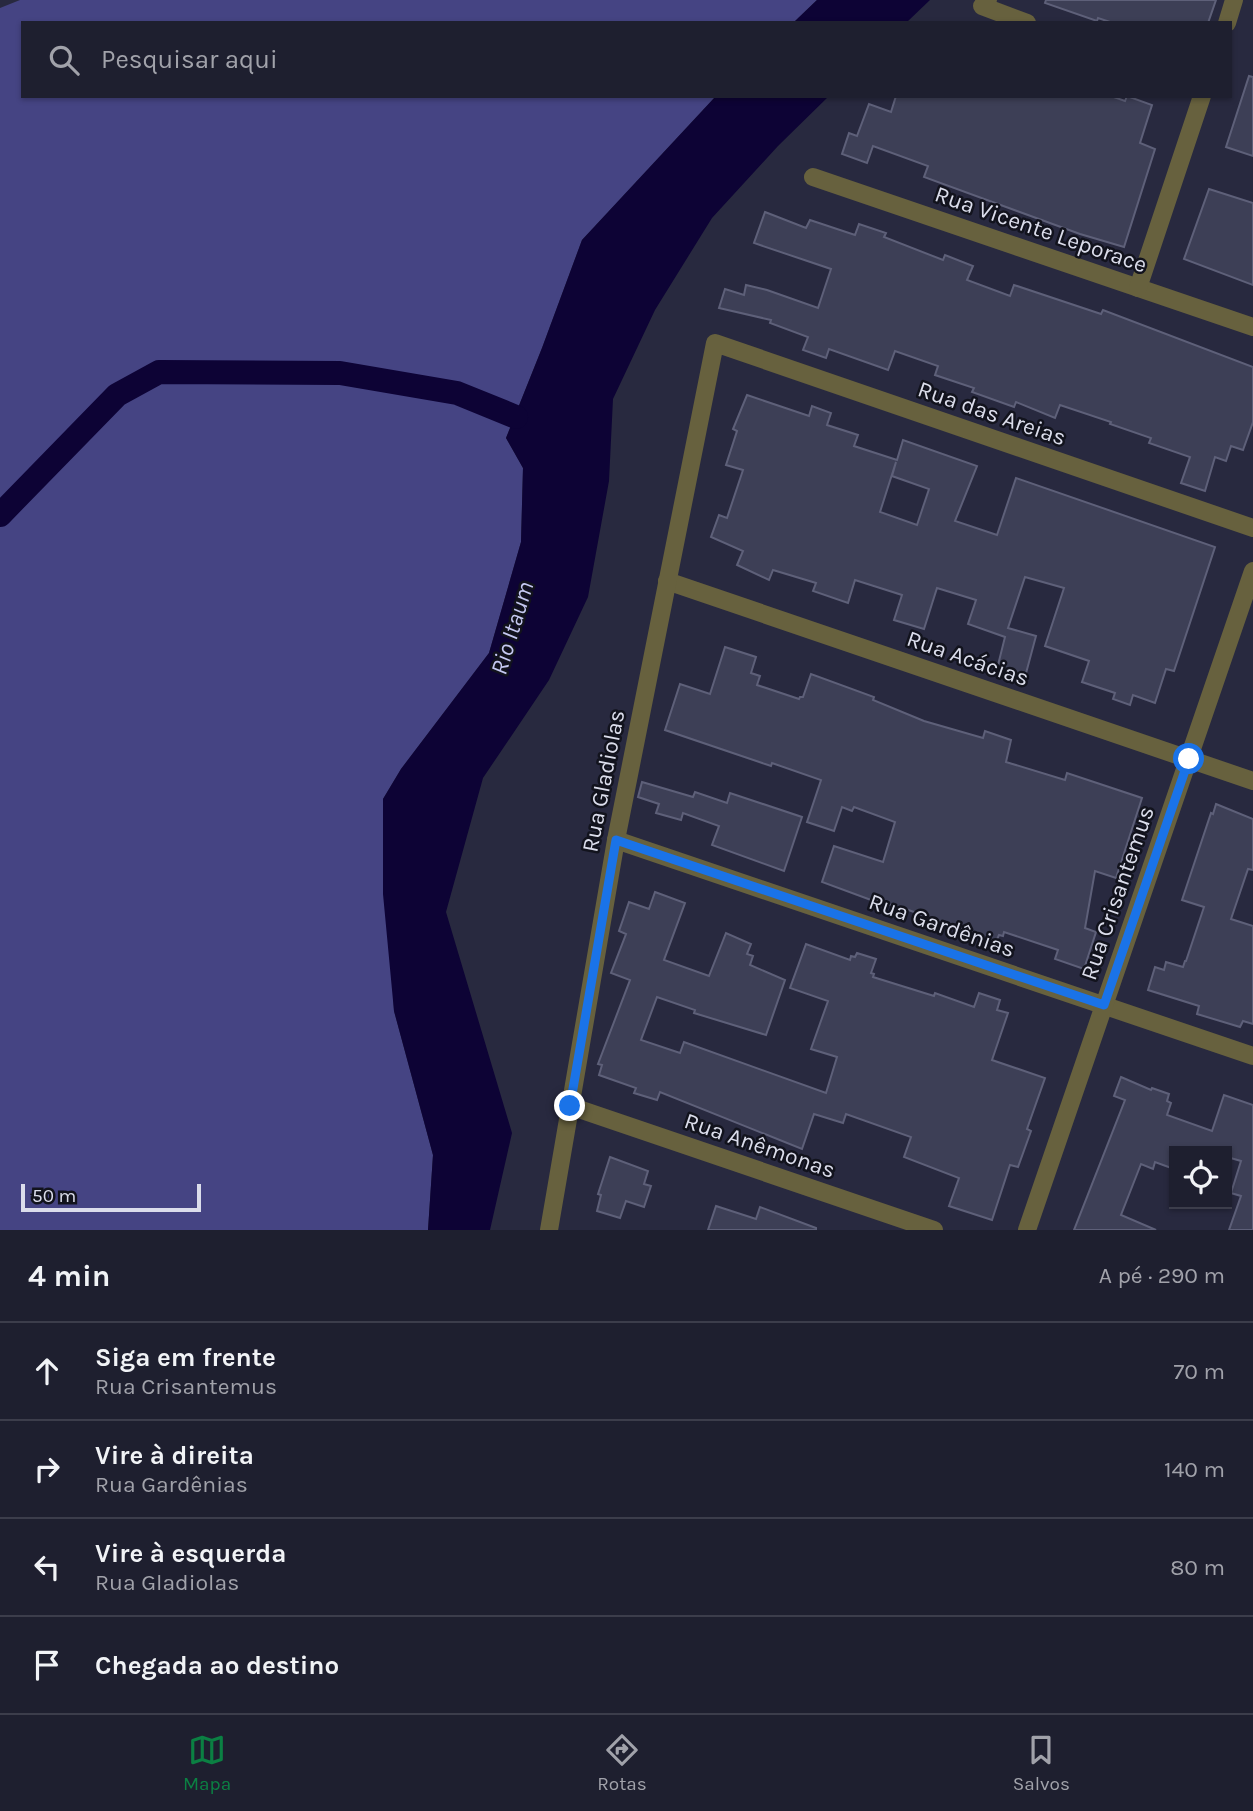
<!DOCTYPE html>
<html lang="pt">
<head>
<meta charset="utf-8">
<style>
	body { margin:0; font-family:Karla,sans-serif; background:#2b2c3b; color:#f1f3f6 }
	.controls { position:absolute; right:21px; bottom:21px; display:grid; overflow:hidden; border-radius:0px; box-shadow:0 2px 5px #0004 }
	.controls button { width:63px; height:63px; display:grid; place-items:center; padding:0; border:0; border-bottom:2px solid #3c3d4b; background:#1e1f2f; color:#f1f3f6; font:35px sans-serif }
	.scale { position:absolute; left:21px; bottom:18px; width:180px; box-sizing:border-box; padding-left:7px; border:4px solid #dbddeb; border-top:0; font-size:19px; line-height:24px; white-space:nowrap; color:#dbddeb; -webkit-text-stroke:5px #12131d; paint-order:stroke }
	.stop { position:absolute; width:21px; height:21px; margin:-16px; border:5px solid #1a73e8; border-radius:50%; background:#fff }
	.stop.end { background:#1a73e8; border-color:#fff; box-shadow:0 2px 7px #0008 }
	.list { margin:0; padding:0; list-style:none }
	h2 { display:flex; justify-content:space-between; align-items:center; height:91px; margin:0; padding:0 28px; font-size:30px }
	h2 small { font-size:23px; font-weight:400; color:#a1a2aa }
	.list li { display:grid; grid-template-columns:46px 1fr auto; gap:21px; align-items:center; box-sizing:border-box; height:98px; padding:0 28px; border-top:2px solid #3c3d4b }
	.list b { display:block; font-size:26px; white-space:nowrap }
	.list p { margin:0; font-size:23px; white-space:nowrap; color:#a1a2aa }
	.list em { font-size:23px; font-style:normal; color:#a1a2aa }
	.icon { flex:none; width:38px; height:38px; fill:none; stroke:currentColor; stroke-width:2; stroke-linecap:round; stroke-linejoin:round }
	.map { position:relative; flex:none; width:1253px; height:1230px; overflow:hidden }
	.search { position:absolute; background:#1e1f2f; box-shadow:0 2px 5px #0004; left:21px; right:21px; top:21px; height:77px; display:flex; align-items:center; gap:18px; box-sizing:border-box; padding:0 24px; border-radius:0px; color:#a1a2aa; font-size:26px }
	.sheet { height:483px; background:#1e1f2f }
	nav { display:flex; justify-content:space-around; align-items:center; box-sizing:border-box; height:98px; border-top:2px solid #3c3d4b; background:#1e1f2f; font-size:19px; color:#a1a2aa }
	nav a { display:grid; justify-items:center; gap:4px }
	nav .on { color:#0b8043 }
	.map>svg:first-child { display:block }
</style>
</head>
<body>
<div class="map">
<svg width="1253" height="1230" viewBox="0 0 1253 1230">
	<rect width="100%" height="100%" fill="#28293f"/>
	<!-- green -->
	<path fill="#454483" d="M20 0H817L793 23H23V96H716L582 240 542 348 506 438 523 468 521 542 489 653 401 769 383 799 394 1011 433 1155 428 1230H0V8Z"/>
	<!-- water -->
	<g fill="#0d0335">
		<path d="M817 0H930L906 23H793Z"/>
		<path d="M716 96H829L778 146 712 218 655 310 613 399 609 481 588 597 549 680 483 778 446 912 512 1133 490 1230H428L433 1155 394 1011 383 894V799L401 769 489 653 521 542 523 468 506 438 542 348 582 240Z"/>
	</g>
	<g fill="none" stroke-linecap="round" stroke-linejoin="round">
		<!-- canal -->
		<path stroke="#0d0335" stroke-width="24" d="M0 515 117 395 159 372 340 373 457 393 516 417"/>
	</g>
	<!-- building -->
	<g fill="#3d3f56" stroke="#5e6079" stroke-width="2" fill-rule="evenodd">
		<path d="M1046 0H1216L1208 23H1113L1098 18 1097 21 1045 3Z"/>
		<path d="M1249 76 1253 77V156L1226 147Z"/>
		<path d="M896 96H1111L1125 101 1127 96 1152 105 1140 143 1155 149 1124 247 1080 234 924 177 928 166 873 146 867 163 842 154 849 133 857 136 869 104 891 112Z"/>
		<path d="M1209 189 1253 203V285L1184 259Z"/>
		<path d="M765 212 806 228 810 220 855 235 859 224 886 233 884 237 943 260 945 255 973 266 967 280 1010 296 1014 285 1101 314 1103 310 1253 367V422L1243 450 1231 446 1226 461 1215 457 1205 491 1181 483 1190 457 1149 443 1151 438 1110 424 1111 422 1060 405 1055 418 1016 402 1014 407 972 392 974 388 935 375 938 366 895 351 888 370 829 349 826 358 803 350 808 337 770 323 771 320 719 308 725 289 744 295 746 285 767 290 818 308 831 269 754 243Z"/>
		<path d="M747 395 809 416 812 406 831 413 827 425 858 435 854 446 897 460 903 440 977 466 955 521 997 535 1016 478 1215 547 1174 671 1166 669 1155 703 1133 695 1130 705 1113 699 1115 693 1082 682 1089 661 1045 646 1064 588 1025 577 1008 628 1036 636 1025 677 997 669 1005 637 968 624 976 600 937 588 924 629 894 620 902 595 855 580 848 603 813 591 816 583 773 570 769 580 737 565 743 551 711 537 719 515 727 518 743 470 726 465 737 431 733 429ZM896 462 892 476 929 489 917 525 880 512Z"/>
		<path d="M725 647 756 657 751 673 760 676 757 685 799 699 800 697H803L811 674 874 697 873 700 924 721 983 738 985 731 1011 740 1006 762 1065 780 1067 773 1142 798 1116 878 1095 871 1085 928 1096 932 1084 969 1055 959 1058 950 1004 932 1003 936 999 935 996 942 903 908 871 900 822 882 834 846 883 862 895 822 854 807 852 811 842 807 834 831 807 822 821 780 772 763 771 766 665 730 680 684 710 694Z"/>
		<path d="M642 782 693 797 695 792 727 803 730 793 802 817 784 871 712 845 719 826 683 813 681 820 656 813 659 804 638 797Z"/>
		<path d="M1216 804 1253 819V870L1248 869 1231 919 1253 926V1024L1243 1021 1240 1027 1197 1014 1199 1006 1148 990 1155 967 1164 970 1166 962 1183 967 1185 961H1186L1204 907 1182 900 1211 813 1213 814Z"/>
		<path d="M655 892 685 903 664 960 709 976 726 933 751 944 747 954 753 956 750 965 785 980 766 1035 694 1013 695 1010 657 997 641 1040 680 1053 684 1042 826 1093 837 1057 811 1049 828 1001 790 988 806 944 850 960 851 956 855 957 857 953 876 959 871 973 874 974 873 977 934 996 935 993 974 1007 979 993 1000 1000 997 1010 1008 1013 992 1060 1045 1078 1027 1129 1031 1131 1018 1167 1010 1165 992 1220 949 1206 959 1178 904 1157 911 1137 846 1114 843 1123 814 1114 802 1149 660 1092 657 1100 634 1093 636 1088 599 1075 602 1065 598 1064 630 980 611 973 626 934 619 931 629 902 649 909Z"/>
		<path d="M1121 1077 1151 1090 1152 1088 1169 1094 1167 1101 1171 1103 1167 1115 1212 1131 1224 1095 1253 1105V1230H1229L1241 1196 1231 1193 1241 1161 1227 1157V1151H1174V1169L1155 1162 1153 1169 1141 1164 1121 1215 1156 1230H1074L1125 1100 1114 1096Z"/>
		<path d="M610 1157 648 1171 644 1184 651 1186 644 1207 626 1201 620 1218 597 1211 601 1195 598 1194Z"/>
		<path d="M716 1206 756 1219 760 1207 816 1228V1230H708Z"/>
	</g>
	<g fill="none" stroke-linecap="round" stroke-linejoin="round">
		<!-- minor -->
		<g stroke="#67613e" stroke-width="18">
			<path d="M988 0 982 6 1027 23"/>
			<path d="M1227 23 1234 0"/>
			<path d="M813 177 1253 327"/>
			<path d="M1138 288 1202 96"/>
			<path d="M667 581 1253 781"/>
			<path d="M616 840 1253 1056"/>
			<path d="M570 1106 934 1230"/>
			<path d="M549 1230 616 840 715 343 1253 528"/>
			<path d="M1027 1230 1253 571"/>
		</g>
	</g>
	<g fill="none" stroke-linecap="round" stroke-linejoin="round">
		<!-- route -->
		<path stroke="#1a73e8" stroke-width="9" d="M570 1106 616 840 1104 1005 1189 759"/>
	</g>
	<g text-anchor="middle" stroke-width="5" stroke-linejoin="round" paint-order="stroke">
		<!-- street labels -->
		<g font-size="23" fill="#dbddeb" stroke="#12131d">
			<text transform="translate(1041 229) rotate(19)" y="8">Rua Vicente Leporace</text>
			<text transform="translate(992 413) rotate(19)" y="8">Rua das Areias</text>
			<text transform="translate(968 658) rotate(19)" y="8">Rua Acácias</text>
			<text transform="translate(603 781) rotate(-79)" y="8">Rua Gladiolas</text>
			<text transform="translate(1117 893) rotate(-71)" y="8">Rua Crisantemus</text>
			<text transform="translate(942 925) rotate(19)" y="8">Rua Gardênias</text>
			<text transform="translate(760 1145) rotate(19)" y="8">Rua Anêmonas</text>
		</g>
		<!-- water labels -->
		<g font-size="24" font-style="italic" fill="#c5c8f1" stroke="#12131d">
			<text transform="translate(512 628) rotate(-73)" y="8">Rio Itaum</text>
		</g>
	</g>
</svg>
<div class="controls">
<button><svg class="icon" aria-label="locate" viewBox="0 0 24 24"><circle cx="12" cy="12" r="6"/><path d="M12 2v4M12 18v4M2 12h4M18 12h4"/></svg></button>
</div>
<div class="scale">50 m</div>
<div class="stop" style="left:1189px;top:759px"></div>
<div class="stop end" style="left:570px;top:1106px"></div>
<div class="search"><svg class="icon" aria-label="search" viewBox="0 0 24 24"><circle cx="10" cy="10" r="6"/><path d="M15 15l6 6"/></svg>Pesquisar aqui</div>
</div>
<section class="sheet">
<h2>4 min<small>A pé · 290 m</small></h2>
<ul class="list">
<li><svg class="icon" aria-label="ahead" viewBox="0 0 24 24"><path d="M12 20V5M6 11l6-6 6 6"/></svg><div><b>Siga em frente</b><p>Rua Crisantemus</p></div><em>70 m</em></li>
<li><svg class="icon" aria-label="right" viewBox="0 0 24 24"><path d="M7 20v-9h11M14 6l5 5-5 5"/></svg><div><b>Vire à direita</b><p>Rua Gardênias</p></div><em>140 m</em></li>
<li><svg class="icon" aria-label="left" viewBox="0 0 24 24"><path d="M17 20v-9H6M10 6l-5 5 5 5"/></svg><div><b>Vire à esquerda</b><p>Rua Gladiolas</p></div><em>80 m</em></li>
<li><svg class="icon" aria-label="arrive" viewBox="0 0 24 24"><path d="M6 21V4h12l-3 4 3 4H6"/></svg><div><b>Chegada ao destino</b></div></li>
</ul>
</section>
<nav>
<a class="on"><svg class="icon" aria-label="map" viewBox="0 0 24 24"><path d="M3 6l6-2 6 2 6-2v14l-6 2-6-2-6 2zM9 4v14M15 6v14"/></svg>Mapa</a>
<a><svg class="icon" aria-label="directions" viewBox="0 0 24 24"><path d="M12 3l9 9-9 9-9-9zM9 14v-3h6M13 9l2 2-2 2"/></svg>Rotas</a>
<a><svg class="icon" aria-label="saved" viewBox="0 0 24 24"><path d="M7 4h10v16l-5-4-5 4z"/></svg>Salvos</a>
</nav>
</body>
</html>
